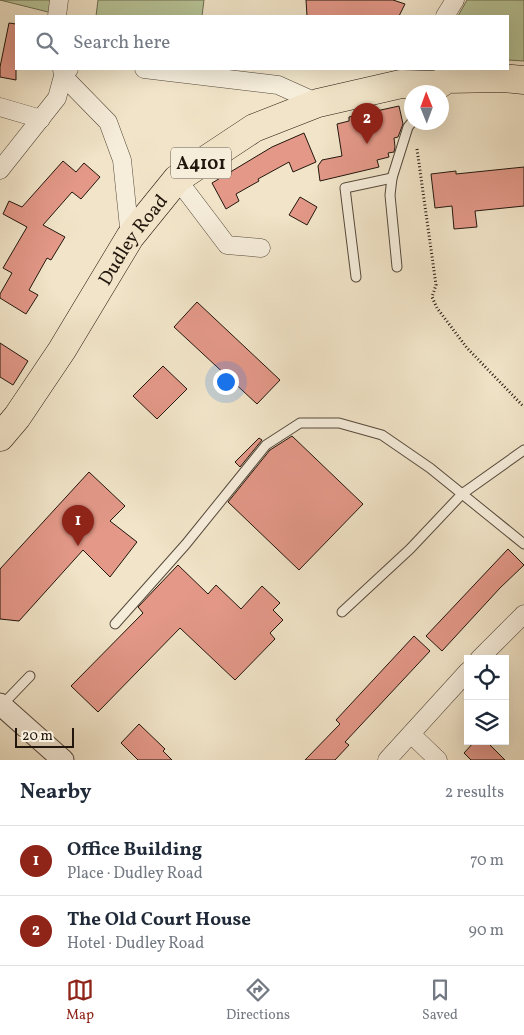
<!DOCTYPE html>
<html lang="en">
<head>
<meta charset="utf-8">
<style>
	body { margin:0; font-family:Vollkorn,serif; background:#f2f2f3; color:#1f2937 }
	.controls { position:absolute; right:15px; bottom:15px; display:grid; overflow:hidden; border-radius:0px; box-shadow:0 5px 20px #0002 }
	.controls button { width:45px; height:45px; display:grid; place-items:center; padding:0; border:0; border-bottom:1px solid #e0e1e3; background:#fff; color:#1f2937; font:25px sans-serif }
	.compass { position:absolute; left:404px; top:85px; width:45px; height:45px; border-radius:50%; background:#fff; box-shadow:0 5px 20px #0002; rotate:359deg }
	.scale { position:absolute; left:15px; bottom:12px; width:59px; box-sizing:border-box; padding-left:5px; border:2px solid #22160d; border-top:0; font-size:14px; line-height:18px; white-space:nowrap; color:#22160d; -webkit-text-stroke:4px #f6eddb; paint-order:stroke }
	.you { position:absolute; left:225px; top:381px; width:18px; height:18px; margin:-12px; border:4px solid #fff; border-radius:50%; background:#1a73e8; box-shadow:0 0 0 8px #1a73e833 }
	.badge { display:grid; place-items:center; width:32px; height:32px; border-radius:50%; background:#8f2418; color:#fff; font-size:16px; font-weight:700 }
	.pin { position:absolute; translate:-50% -41px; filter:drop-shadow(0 1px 2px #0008) }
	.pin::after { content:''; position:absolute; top:26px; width:18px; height:15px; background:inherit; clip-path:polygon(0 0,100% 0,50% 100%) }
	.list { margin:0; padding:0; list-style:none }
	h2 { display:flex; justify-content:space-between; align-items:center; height:65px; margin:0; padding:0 20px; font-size:21px }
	h2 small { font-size:16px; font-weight:400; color:#747a83 }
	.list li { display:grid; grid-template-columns:32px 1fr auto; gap:15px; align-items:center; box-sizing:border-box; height:70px; padding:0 20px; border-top:1px solid #e0e1e3 }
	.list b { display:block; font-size:19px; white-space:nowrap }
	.list p { margin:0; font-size:16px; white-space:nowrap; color:#747a83 }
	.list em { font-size:16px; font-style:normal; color:#747a83 }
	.icon { flex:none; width:28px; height:28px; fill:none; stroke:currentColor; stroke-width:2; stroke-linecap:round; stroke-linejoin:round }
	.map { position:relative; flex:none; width:524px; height:760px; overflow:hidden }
	.search { position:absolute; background:#fff; box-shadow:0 5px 20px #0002; left:15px; right:15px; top:15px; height:55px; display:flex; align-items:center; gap:12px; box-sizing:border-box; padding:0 18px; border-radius:0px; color:#747a83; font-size:19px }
	.sheet { height:205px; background:#fff }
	nav { display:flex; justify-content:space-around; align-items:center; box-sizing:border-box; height:70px; border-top:1px solid #e0e1e3; background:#fff; font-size:14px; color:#747a83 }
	nav a { display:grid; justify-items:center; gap:2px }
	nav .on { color:#8f2418 }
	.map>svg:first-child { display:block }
</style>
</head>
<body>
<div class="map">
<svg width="524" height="760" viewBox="0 0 524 760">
	<rect width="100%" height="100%" fill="#f1e4c8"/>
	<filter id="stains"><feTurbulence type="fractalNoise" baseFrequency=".004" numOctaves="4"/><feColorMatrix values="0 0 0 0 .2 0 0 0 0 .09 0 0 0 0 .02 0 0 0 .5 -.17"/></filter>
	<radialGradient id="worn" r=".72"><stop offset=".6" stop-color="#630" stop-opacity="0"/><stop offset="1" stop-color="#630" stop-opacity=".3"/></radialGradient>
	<!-- green -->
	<g fill="#b8c598" stroke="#6d6e52">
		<path d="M0 0H53L52 13Z"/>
		<path d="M98 0H204L202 16H96Z"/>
		<path d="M467 0H524V61L508 60V16H458Z"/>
	</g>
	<!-- building -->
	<g fill="#e39888" stroke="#22160d">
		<path d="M306 0H393L405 4 399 16H307Z"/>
		<path d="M9 23 16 24V80L0 77V67Z"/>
		<path d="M399 106 403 124 398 137 394 138 395 147 394 152 388 153 389 157 377 160 379 167 320 181 318 166 322 160 342 156 337 124 349 121V117Z"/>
		<path d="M304 133 316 162 293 172 289 162 258 179 259 181 236 194 239 201 226 209 212 183 272 147Z"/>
		<path d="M63 161 76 172 84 163 100 177 81 199 72 192 43 225 65 237 51 260 47 258 29 290 38 295 26 314 0 298V294L12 273 3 268 27 227 3 214 9 201 22 207Z"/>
		<path d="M524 167V206L475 211 477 227 454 229 452 206 435 208 431 174 456 171V174Z"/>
		<path d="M300 197 317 207 307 225 289 215Z"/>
		<path d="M197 302 280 380 257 404 174 327Z"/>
		<path d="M0 343 28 361 13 385 0 377Z"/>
		<path d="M163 366 187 389 157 419 133 396Z"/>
		<path d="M292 436 363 504 299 570 228 502 270 450Z"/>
		<path d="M259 438 262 440 240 467 235 462Z"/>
		<path d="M89 472 125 506 110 521 137 542 110 577 83 550 19 621 0 619V569Z"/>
		<path d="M508 549 524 565 500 588 442 651 426 636Z"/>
		<path d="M178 565 208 594 216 585 241 609 262 586 280 603 273 610 283 620 270 633 275 639 235 680 180 628 98 712 71 686 143 613 138 607Z"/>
		<path d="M414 636 430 651 345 742 349 745 335 760H305L340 724 336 720Z"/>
		<path d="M139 724 165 749 163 751 172 760H138L121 743Z"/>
		<path d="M475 741H486L505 760H471L464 753Z"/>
	</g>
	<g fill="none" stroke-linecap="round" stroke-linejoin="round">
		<!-- service casing -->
		<g stroke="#564a3c" stroke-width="11">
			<g id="service">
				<path d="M397 267 390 195 392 178 408 127 412 122"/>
				<path d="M356 277 345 188 392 178"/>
				<path d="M342 612 410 549 462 494 524 450"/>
				<path d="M115 624 186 544 266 445 300 423H339L382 435 430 468 524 544"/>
				<path d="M2 705 30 676"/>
			</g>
		</g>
		<!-- minor casing -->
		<g stroke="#564a3c" stroke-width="19">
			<g id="minor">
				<path d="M57 16 59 0"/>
				<path d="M445 16 455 0"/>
				<path d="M62 69 63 76 108 122 122 160 130 237"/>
				<path d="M144 69 278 85 318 103"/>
				<path d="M0 107 41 119"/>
				<path d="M0 170 57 98 63 76 69 69"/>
				<path d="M177 179 227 245 261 248"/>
				<path d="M479 659 524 614"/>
				<path d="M411 734 438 760"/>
				<path d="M387 760 468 671"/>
			</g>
		</g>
		<!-- tertiary casing -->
		<g stroke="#564a3c" stroke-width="23">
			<path id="tertiary" d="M0 704 63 760"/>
		</g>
		<!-- primary casing -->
		<g stroke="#22160d" stroke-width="29">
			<g id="primary">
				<path id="s1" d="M0 437 17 417 62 350 130 237 177 179 254 128 318 103 401 84 438 85 447 79 503 78 524 80"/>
			</g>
		</g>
		<!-- path -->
		<path stroke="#22160d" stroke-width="3" stroke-dasharray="1 2.5" stroke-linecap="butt" d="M417 149 436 285 432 297 437 308 467 348 524 407"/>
		<!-- service -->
		<use href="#service" stroke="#f6eddb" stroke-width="9"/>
		<!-- minor -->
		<use href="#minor" stroke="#f6eddb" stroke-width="18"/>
		<!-- tertiary -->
		<use href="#tertiary" stroke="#f6eddb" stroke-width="21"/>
		<!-- primary -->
		<use href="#primary" stroke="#f1e4c8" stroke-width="28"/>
	</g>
	<g text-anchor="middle" stroke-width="4" stroke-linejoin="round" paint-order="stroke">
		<!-- shield labels -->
		<rect fill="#f6eddb" stroke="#62564b" stroke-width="1" x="171" y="147.5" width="60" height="31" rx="4"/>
		<g font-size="18" font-weight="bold" fill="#22160d">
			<text x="201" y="169">A4101</text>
		</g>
		<!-- street labels -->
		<g font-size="19" fill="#22160d" stroke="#f6eddb">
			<text dy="7" stroke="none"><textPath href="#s1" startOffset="238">Dudley Road</textPath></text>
		</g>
	</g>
	<rect width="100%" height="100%" filter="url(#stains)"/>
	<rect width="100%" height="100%" fill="url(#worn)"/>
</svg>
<div class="controls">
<button><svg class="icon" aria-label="locate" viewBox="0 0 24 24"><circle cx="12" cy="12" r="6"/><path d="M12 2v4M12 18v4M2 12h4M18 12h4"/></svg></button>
<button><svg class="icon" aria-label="layers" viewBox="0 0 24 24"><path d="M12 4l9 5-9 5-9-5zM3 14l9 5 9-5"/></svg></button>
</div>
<svg class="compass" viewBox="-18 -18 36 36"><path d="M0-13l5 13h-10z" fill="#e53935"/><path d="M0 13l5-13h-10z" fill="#747a83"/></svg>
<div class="scale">20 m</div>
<div class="you"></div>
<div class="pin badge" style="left:78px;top:546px">1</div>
<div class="pin badge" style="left:367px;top:144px">2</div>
<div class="search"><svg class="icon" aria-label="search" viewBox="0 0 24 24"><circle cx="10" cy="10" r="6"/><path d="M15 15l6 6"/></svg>Search here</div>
</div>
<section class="sheet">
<h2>Nearby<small>2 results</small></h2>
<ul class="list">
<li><span class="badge">1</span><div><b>Office Building</b><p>Place · Dudley Road</p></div><em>70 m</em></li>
<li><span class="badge">2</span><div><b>The Old Court House</b><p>Hotel · Dudley Road</p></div><em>90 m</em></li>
</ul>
</section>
<nav>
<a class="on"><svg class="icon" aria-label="map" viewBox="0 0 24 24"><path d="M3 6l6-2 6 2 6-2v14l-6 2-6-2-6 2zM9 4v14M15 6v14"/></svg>Map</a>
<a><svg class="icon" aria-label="directions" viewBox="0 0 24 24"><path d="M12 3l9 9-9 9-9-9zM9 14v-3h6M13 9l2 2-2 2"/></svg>Directions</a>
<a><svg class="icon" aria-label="saved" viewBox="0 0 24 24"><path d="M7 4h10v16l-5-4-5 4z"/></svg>Saved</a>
</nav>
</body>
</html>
